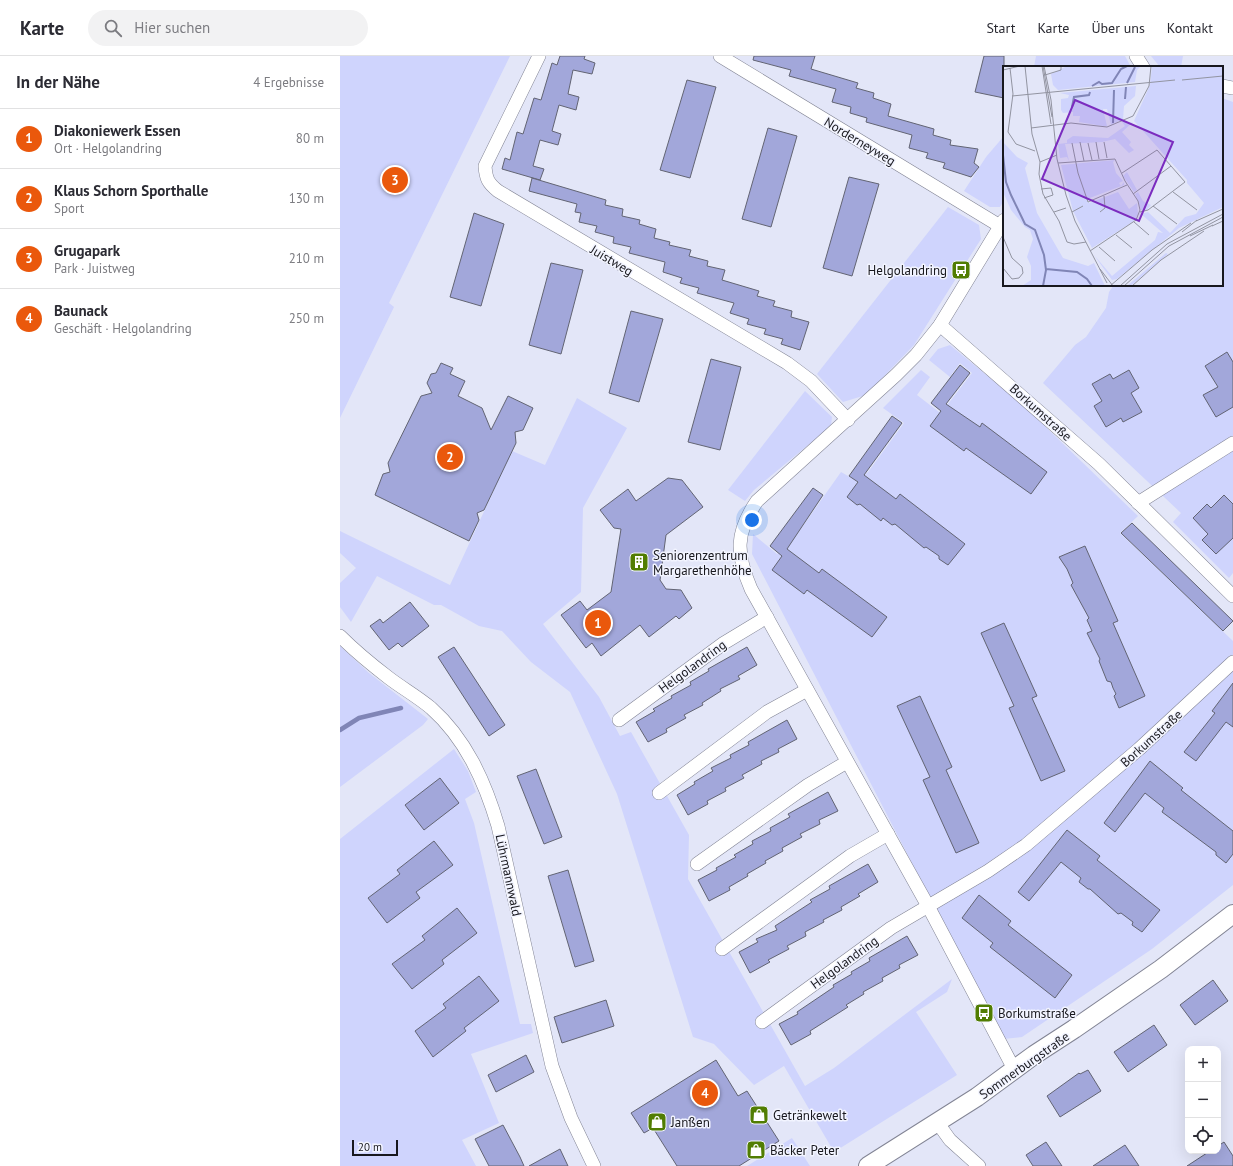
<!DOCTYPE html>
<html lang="de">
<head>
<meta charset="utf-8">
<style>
	body { margin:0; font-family:"PT Sans",sans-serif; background:#f2f2f3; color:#2b2b33 }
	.controls { position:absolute; right:12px; bottom:12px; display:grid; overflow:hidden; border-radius:8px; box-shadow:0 4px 16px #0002 }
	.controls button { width:36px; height:36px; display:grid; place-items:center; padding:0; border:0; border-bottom:1px solid #e1e1e2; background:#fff; color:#2b2b33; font:20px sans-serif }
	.scale { position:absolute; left:12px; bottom:10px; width:46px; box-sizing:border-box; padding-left:4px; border:2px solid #18181e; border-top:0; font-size:11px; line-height:14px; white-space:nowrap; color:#18181e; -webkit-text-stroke:3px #f2f4ff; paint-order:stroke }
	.you { position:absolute; left:412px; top:464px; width:14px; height:14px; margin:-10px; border:3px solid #fff; border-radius:50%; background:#1a73e8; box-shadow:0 0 0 6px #1a73e833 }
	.badge { display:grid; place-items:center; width:26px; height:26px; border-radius:50%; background:#ea580c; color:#fff; font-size:13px; font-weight:700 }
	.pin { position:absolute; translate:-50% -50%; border:2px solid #fff; box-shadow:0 1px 4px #0006 }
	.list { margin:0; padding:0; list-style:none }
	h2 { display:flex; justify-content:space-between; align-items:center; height:52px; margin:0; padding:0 16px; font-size:17px }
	h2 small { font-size:13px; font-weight:400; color:#7c7c81 }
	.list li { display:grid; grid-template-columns:26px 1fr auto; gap:12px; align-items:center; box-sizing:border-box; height:60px; padding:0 16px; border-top:1px solid #e1e1e2 }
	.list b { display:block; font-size:15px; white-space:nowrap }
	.list p { margin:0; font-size:13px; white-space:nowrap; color:#7c7c81 }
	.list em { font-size:13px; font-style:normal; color:#7c7c81 }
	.icon { flex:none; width:22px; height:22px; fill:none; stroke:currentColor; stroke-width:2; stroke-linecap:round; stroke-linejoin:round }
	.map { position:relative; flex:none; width:893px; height:1110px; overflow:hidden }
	header { display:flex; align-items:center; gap:24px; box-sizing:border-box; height:56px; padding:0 20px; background:#fff; border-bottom:1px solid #e1e1e2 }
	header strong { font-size:19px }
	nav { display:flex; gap:22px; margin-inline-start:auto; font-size:14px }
	.search { width:280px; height:36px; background:#f2f2f3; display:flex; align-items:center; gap:10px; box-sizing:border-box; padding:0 14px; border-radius:22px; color:#7c7c81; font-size:15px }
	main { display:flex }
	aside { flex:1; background:#fff }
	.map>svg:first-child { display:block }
</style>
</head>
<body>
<header>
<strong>Karte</strong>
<div class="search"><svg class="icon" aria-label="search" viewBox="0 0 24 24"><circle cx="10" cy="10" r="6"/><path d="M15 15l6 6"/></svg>Hier suchen</div>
<nav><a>Start</a><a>Karte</a><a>Über uns</a><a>Kontakt</a></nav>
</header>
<main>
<aside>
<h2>In der Nähe<small>4 Ergebnisse</small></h2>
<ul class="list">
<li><span class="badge">1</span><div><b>Diakoniewerk Essen</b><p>Ort · Helgolandring</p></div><em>80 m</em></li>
<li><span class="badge">2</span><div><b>Klaus Schorn Sporthalle</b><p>Sport</p></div><em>130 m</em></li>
<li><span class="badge">3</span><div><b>Grugapark</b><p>Park · Juistweg</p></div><em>210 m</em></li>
<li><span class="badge">4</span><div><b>Baunack</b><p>Geschäft · Helgolandring</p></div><em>250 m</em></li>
</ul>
</aside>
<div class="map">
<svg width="893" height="1110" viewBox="0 0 893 1110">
	<rect width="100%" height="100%" fill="#e3e6f8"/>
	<!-- green -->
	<g fill="#cfd4fd">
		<path d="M0 0H170L49 247 54 251 0 362Z"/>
		<path d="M696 0H785L791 11H694Z"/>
		<path d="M811 0H843L841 11H820Z"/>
		<path d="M882 42 893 46V517L889 522 833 466 841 457 703 327 735 289 746 281 766 252 769 236 774 229H882Z"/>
		<path d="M664 80V144L660 151H650L624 135 646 101Z"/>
		<path d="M608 151 639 169 641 183 574 289 526 339 503 346 477 318Z"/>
		<path d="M610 289 686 352 798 460 780 477 893 585V829L812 893 682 981 663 983 412 498 413 478 437 498 448 491 501 416 517 425 528 416 564 367 543 352 581 314 590 321 577 339 599 356 608 348 632 317 620 307 610 321 589 304 598 293Z"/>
		<path d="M465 335 492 361 491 370 414 434 405 445 388 434Z"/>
		<path d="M237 342 287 372 243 452 241 536 203 568 259 641 280 680 291 676 349 779 348 823 465 1030 494 1012 612 923 607 936 576 956 617 1019 494 1096 444 1010 414 1029 374 988 353 981 277 738 230 636 191 606 162 575 139 570 101 549H94L37 520 11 566 0 551V527L16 512 0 497V475L110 529 172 395 205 409Z"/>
		<path d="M0 590 29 617 88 663 83 669 0 731Z"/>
		<path d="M114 693 128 715 136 736 125 743 134 767 180 968H191L193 977 131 998 159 1067 122 1084 136 1110H0V783Z"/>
		<path d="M452 1082 470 1110H407Z"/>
	</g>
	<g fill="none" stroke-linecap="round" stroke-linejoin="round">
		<!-- stream -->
		<path stroke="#8085b6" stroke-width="4.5" d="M0 674 19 662 61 652"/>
	</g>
	<!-- building -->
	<g fill="#a2a7da" stroke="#626473">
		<path d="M220 0H245L244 3 255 7 252 18 233 14 228 38 239 41 236 54 219 49 212 75 221 78 218 89 200 84 193 110 204 113 200 124 162 113 165 102 170 104 177 76 183 78 194 42 201 44 212 7 217 9Z"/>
		<path d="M414 0H475L471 13 518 27 516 32 534 37 533 42 551 48 548 60 594 73 593 79 611 84 610 89 638 93 634 107 639 111 631 121 603 112 605 107 586 102 588 97 569 92 572 79 526 66 527 62 510 57 511 51 492 46 496 33 449 20 451 14 413 4Z"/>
		<path d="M644 0H664V42L635 36Z"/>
		<path d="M347 24 376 31 350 122 320 114Z"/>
		<path d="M428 72 457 80 431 171 402 163Z"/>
		<path d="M509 121 539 128 512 220 483 212Z"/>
		<path d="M192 122 266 144 265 149 283 153 282 160 300 164 299 168 316 173 314 182 330 186 329 189 351 194 349 200 368 205 367 210 385 214 382 224 419 235 417 240 435 245 433 250 452 255 451 261 469 266 460 294 441 288 443 283 424 278 426 273 407 268 409 263 390 257 394 247 357 237 359 232 340 227 342 222 323 216 325 206 289 197 291 191 273 187 274 181 255 176 257 170 239 166 241 157 235 156 237 148 189 135Z"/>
		<path d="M134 157 164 168 141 250 110 241Z"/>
		<path d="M211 207 243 214 221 298 189 289Z"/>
		<path d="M291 255 323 263 299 346 269 337Z"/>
		<path d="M887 296 893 306V351L876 361 863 339 878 331 865 310Z"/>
		<path d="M371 303 401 311 380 394 348 386Z"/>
		<path d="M101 307 113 312 110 318 125 325 118 340 142 352 151 374 168 340 193 352 183 374 175 376 176 387 144 454 137 457 139 464 129 485 35 439 43 418 50 416 48 407 81 340 92 337 87 327 91 318 96 317Z"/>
		<path d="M620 309 630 317 606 348 640 371 642 367 707 416 691 438 626 392 624 395 590 370 601 355 591 347Z"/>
		<path d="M789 314 799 332 791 337 802 356 783 366 781 362 766 371 754 350 762 345 752 328 770 318 773 323Z"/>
		<path d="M552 360 562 367 524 419 556 443 560 438 625 488 608 509 599 503V500L586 491 584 492 555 468 552 469 543 462 541 465 520 448 517 449 507 441 518 426 509 420Z"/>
		<path d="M328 422 342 424 363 451 326 479 320 524 326 533 341 534 352 552 339 563 336 560 309 581 300 569 261 600 252 587 246 592 221 559 240 545 247 554 271 536 281 473 274 472 260 454 288 433 296 445Z"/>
		<path d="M473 432 483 439 447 493 479 517 482 513 547 561 532 581 467 534 464 538 432 514 442 500 430 490Z"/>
		<path d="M884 439 893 448V482L876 498 862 484 868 478 853 462 867 448 871 452Z"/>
		<path d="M792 467 893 565 883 575 781 477Z"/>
		<path d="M745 490 778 565 773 567 805 640 779 652 774 640 776 638 773 632 771 626 767 625 759 605 760 603 747 577 752 575 747 564 749 562 731 529 733 527 727 513 719 501Z"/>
		<path d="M70 546 89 570 62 591 58 587 49 594 30 570 40 563 43 567Z"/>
		<path d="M664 567 697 640 692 642 725 715 701 725 669 652 674 650 641 577Z"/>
		<path d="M114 591 165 669 149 680 98 601Z"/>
		<path d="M407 591 417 609 398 620 400 623 380 633 381 635 362 647 363 649 344 659 346 662 326 673 327 676 308 686 296 666 315 655 313 653 332 642 331 640 351 629 350 626 369 615 368 613Z"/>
		<path d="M893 627V671L886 666 856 705 844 696 875 657 872 655Z"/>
		<path d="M580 640 612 711 606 714 639 787 616 797 583 724 590 721 557 650Z"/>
		<path d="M447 664 457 683 438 693 439 696 421 705 422 708 402 719 404 722 385 732 386 735 367 745 368 748 348 759 337 739 355 728 354 726 373 715 371 712 391 702 390 699 409 689 408 686Z"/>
		<path d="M810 705 843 732 841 734 893 775V798L886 807 876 799V796L822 756 824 752 805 737 775 776 764 767Z"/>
		<path d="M196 713 222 781 204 788 177 720Z"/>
		<path d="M100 722 119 747 84 774 65 749Z"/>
		<path d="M488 736 498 755 479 764 480 768 460 778 462 781 442 792 443 795 425 805 426 807 407 818 408 820 389 831 390 834 369 845 358 824 377 814 376 812 396 801 394 799 413 788 412 785 431 775 430 772 450 761 448 758Z"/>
		<path d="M727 774 760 800 757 804 820 854 802 876 792 869 793 866 781 857 778 858 750 833H748L739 826 741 822 721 806 689 845 678 836Z"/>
		<path d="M94 785 113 809 76 836 80 842 47 867 28 842 60 818 57 814Z"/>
		<path d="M528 808 538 826 518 838 520 840 501 851 502 854 483 864 484 866 465 876 466 880 447 890 449 893 428 904 430 906 410 917 399 896 418 886 416 883 437 874 435 870 472 846 470 844 490 833 489 830Z"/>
		<path d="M228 814 254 905 235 911 208 820Z"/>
		<path d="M639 839 671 865 668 869 732 919 715 942 650 891 653 887 622 862Z"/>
		<path d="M117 852 137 877 102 904 104 908 72 933 52 908 85 884 82 880Z"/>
		<path d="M567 880 578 899 559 909 560 912 542 922 543 925 523 936 524 938 506 949 508 951 470 975 471 978 451 989 439 968 458 958 457 956 494 931 493 929 512 918 511 916 530 905 529 902Z"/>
		<path d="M139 920 159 945 124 972 126 975 93 1001 75 975 106 952 103 948Z"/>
		<path d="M873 924 888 945 855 969 840 949Z"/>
		<path d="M266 944 274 970 222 987 214 961Z"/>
		<path d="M814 969 827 989 788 1016 774 996Z"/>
		<path d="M186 999 194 1016 156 1036 148 1019Z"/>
		<path d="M376 1004 398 1040 407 1035 439 1085 399 1110H337L313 1072 304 1077 291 1057Z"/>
		<path d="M748 1014 761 1035 720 1061 707 1040 739 1017 740 1018Z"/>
		<path d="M163 1069 180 1101 184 1110H149L135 1083Z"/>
		<path d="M706 1086 722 1110H693L686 1099Z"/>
		<path d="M884 1086 893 1100V1110H847L870 1095H878V1090Z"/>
		<path d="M785 1089 799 1110H753Z"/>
		<path d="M220 1093 228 1110H189Z"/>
	</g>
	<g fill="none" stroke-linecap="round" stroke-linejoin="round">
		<!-- street casing -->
		<g stroke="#828494" stroke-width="14">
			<g id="street">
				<path d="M199 0 145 110C146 123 148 127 158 135L447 307 471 325 508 364"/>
				<path d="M380 0 660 170"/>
				<path d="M796 0 803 11"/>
				<path d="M882 30 893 32"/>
				<path d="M664 164 600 269 576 299 556 319 417 445C395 477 396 498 411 533L588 850 674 1013"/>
				<path d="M600 269 759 408 893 540"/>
				<path d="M798 447 893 387"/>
				<path d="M0 580C15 595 32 609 49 622 62 632 78 641 91 652 126 683 145 726 158 770L212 1010 231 1062 254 1110"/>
				<path d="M279 664 384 587 427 561"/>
				<path d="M319 737 427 656 467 634"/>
				<path d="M357 808 468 729 507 706"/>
				<path d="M382 893 510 800 548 778"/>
				<path d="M422 966 551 872 648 815 686 789 799 693 893 606"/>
				<path d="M597 1066 610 1084 639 1110"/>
			</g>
		</g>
		<!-- secondary casing -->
		<g stroke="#828494" stroke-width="20">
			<path id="secondary" d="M528 1110 637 1041 694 999 734 973 821 913 893 858"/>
		</g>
		<!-- street -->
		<use href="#street" stroke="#fff" stroke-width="13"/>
		<!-- secondary -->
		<use href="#secondary" stroke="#fff" stroke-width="18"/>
	</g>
	<!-- icons -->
	<defs>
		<g id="bus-square" transform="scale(1)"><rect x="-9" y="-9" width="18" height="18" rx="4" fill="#517d02" stroke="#f2f4ff"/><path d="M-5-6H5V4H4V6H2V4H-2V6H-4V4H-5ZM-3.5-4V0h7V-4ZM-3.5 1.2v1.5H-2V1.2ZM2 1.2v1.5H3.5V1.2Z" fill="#fff"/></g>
		<g id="building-square" transform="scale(1)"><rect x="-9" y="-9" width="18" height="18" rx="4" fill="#517d02" stroke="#f2f4ff"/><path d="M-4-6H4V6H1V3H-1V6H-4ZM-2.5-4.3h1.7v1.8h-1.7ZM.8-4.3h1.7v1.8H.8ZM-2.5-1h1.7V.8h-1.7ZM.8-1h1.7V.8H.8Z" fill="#fff"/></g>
		<g id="shop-square" transform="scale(1)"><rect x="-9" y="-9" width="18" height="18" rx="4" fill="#517d02" stroke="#f2f4ff"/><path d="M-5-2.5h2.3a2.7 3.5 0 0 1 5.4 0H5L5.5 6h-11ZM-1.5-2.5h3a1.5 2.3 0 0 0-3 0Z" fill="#fff"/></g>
	</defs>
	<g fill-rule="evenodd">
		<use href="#bus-square" x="621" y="214"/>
		<use href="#building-square" x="299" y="506"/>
		<use href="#bus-square" x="644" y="957"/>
		<use href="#shop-square" x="419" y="1059"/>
		<use href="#shop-square" x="317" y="1066"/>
		<use href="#shop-square" x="416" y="1094"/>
	</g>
	<g text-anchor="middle" stroke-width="3" stroke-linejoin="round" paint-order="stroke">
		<!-- street labels -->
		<g font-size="13" fill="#18181e" stroke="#f2f4ff">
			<text transform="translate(520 85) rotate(31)" y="5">Norderneyweg</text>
			<text transform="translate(272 204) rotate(31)" y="5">Juistweg</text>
			<text transform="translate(701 356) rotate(42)" y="5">Borkumstraße</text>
			<text transform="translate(352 610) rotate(-36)" y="5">Helgolandring</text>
			<text transform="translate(811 682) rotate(-42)" y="5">Borkumstraße</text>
			<text transform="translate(169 819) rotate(78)" y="5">Lührmannwald</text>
			<text transform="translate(504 906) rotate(-36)" y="5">Helgolandring</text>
			<text transform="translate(684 1009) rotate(-35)" y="5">Sommerburgstraße</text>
		</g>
		<!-- poi labels -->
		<g font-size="13" fill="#18181e" stroke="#f2f4ff" text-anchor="start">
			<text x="607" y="219" text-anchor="end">Helgolandring</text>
			<text x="313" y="504">Seniorenzentrum<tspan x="313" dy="15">Margarethenhöhe</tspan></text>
			<text x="658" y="962">Borkumstraße</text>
			<text x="433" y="1064">Getränkewelt</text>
			<text x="331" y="1071">Janßen</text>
			<text x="430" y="1099">Bäcker Peter</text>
		</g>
	</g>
	<!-- overview -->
	<g transform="translate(663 10)">
		<rect width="220" height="220" fill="#e3e6f8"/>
		<path d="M64 0H138L134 4 132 16 55 24 50 19 48 8ZM149 0H220V141L176 162 114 213 109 214 91 189 109 210 152 174 155 166 160 167 138 148 145 146 167 167 182 151 193 148 201 137 184 117V114L131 55 147 19ZM133 20 132 30 121 40 120 53 108 59 104 43H100L104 60H100L76 56 77 50H70V46L60 47 58 44V33L65 32 66 29 57 27ZM123 55 124 58 130 56 119 66 128 76 126 79 131 84 126 87 112 73 99 76 62 78 66 95 64 91 57 92 55 78 64 77V74L70 70 105 72 122 60 119 56ZM0 76 14 91 25 97 22 102 34 147 60 192 85 200 91 197 102 220H19L28 214V200L24 191 30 173 27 164 22 161 8 144 0 126ZM112 94 110 96 113 107 120 115 116 117 118 120 121 116V119L84 133 86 137 115 126 126 143 134 137 135 148 131 155 89 182 70 145 58 99ZM124 106 134 124 131 126 120 110ZM135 126 140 135 148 139 144 144H138L132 128ZM163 187 165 188 128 220H124Z" fill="#cfd4fd"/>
		<path fill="none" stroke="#8085b6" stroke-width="2" d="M124 17 132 1M89 20 96 16 99 18 109 17 118 3 124 0M122 33 123 21M69 41 71 31 86 29 87 26M110 57 111 24M0 89 3 116 8 129 22 158 32 164 41 189 43 204 40 220M43 203 74 206 84 213 89 220"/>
		<path fill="none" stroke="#9294a1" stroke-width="1" d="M22 0 29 68 37 96M39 0 48 58M40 0 49 51M41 0 48 34 54 93 63 129 72 155 104 217M7 2 10 28 5 66 13 78 32 85M0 4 17 0M42 9 58 4V0M179 14 220 10M9 30 172 14M28 62 68 57 104 61 130 50 146 20 148 0M77 76 81 95M93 76 96 93M101 76 104 92M69 77 75 107 85 136 124 119M85 77 89 94M37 96 36 108 40 128 56 155 64 176 71 178 83 176M37 96 54 89M55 97 112 93 122 115 135 135 137 144 133 154 87 185M119 107 154 84 182 116 145 144 137 146M38 123 48 122 50 129 41 132M170 126 194 144M130 128 168 100M150 140 174 158M51 146 63 142M69 146 80 140M97 146 102 142 101 130M193 155 220 143M131 156 146 169M209 160 220 155M179 166 194 154M113 169 129 182M187 170 210 159M0 171 9 192 19 201 20 207 16 212 9 213 0 202M96 181 112 195M97 203 110 220M107 220 149 184 188 157M117 220 164 178 220 148M121 220 166 180 220 151M129 220 158 194 201 165"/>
		<path fill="#7b2cbf" fill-opacity="0.15" stroke="#7b2cbf" stroke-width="2" d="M72 34 170 76 136 155 39 113Z"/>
		<rect width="220" height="220" fill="none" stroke="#18181e" stroke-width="2"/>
	</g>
</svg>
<div class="controls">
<button>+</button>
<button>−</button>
<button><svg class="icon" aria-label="locate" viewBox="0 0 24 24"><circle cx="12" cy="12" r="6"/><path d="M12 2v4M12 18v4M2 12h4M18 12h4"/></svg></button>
</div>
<div class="scale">20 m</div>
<div class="you"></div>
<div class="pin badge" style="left:258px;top:567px">1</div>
<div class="pin badge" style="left:110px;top:401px">2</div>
<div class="pin badge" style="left:55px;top:124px">3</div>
<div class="pin badge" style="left:365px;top:1037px">4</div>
</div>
</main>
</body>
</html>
